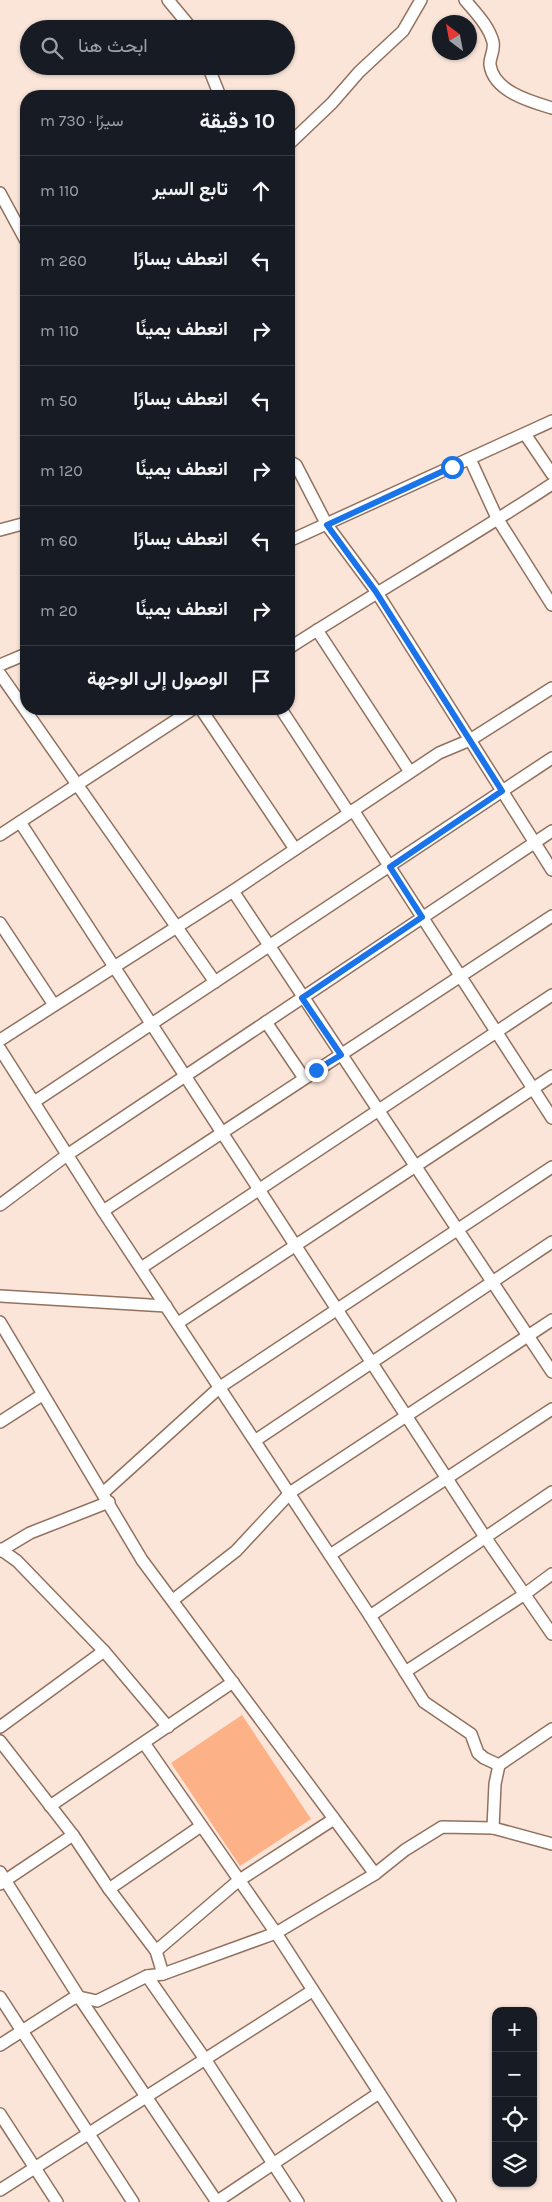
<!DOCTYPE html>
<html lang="ar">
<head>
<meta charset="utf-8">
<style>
	body { margin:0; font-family:Karla,Vazirmatn,sans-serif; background:#242831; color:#f1f3f6; direction:rtl }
	.controls { position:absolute; right:15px; bottom:15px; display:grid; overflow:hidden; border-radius:10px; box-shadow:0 1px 4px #0004 }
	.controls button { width:45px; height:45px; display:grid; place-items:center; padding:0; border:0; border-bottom:1px solid #363941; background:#171b24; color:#f1f3f6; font:25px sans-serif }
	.compass { position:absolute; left:432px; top:15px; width:45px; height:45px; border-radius:50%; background:#171b24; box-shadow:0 1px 4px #0004; rotate:328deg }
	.stop { position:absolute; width:15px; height:15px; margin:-11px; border:4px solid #1a73e8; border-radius:50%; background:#fff }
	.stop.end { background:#1a73e8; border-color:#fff; box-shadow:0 1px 5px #0008 }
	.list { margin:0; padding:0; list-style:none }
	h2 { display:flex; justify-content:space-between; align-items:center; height:65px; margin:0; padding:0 20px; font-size:21px }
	h2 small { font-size:16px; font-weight:400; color:#9ea1a6 }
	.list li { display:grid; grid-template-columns:32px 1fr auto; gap:15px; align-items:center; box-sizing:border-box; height:70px; padding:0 20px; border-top:1px solid #363941 }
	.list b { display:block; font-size:19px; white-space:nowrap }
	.list em { font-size:16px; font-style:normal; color:#9ea1a6 }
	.icon { flex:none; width:28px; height:28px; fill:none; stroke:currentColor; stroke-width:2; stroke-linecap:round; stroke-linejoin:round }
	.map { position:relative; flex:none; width:552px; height:2202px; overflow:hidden; direction:ltr }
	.search { position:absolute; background:#171b24; box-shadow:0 1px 4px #0004; left:20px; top:20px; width:275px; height:55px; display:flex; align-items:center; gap:12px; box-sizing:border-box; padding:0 18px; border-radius:28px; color:#9ea1a6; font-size:19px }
	.panel { position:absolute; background:#171b24; box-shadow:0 1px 4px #0004; left:20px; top:90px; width:275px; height:625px; border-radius:20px; direction:rtl }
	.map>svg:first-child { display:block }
</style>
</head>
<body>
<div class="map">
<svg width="552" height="2202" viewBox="0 0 552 2202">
	<rect width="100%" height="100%" fill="#fbe5d8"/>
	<!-- pitch -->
	<path fill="#fcb186" d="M242 1715 311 1819 240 1866 171 1763Z"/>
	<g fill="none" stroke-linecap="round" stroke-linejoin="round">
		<!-- minor casing -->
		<g stroke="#92715e" stroke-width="14">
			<g id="minor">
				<path d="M168 0 192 29"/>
				<path d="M465 0C475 12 489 26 493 42 495 51 489 58 490 65 494 92 532 102 552 108"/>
				<path d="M208 66 220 96"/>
				<path d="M289 144 332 103 359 72 403 31 421 0"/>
				<path d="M0 193 26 241"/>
				<path d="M525 434 552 474"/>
				<path d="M470 459 497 518 552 605"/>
				<path d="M289 461 296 465 327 525 376 591 552 870"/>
				<path d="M0 530 26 523"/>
				<path d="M289 541 552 421"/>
				<path d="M317 630 410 772"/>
				<path d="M289 648C376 592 466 541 552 484"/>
				<path d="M0 665 26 654"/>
				<path d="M0 674 215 982"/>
				<path d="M201 709 295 849"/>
				<path d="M281 709 349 813"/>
				<path d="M353 810 552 1118"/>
				<path d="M20 822 485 1537 552 1634"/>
				<path d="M0 835 193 709"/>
				<path d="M233 891 552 1372"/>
				<path d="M0 923 54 1005"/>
				<path d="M266 1022 304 1078"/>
				<path d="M0 1040 233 891 439 753 470 740 552 688"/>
				<path d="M0 1049 103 1211 370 1616 552 1492"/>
				<path d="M34 1102 552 758"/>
				<path d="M0 1205 67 1155 552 831"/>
				<path d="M103 1211 552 916"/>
				<path d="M141 1268 552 995"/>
				<path d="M0 1296 166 1306"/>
				<path d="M0 1322 142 1560 375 1874"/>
				<path d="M178 1323 552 1076"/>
				<path d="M0 1422 42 1395"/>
				<path d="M256 1440 552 1242"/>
				<path d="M103 1493 220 1387 552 1167"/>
				<path d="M0 1549 17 1561 104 1651 168 1727"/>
				<path d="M0 1551 30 1533 109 1502"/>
				<path d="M330 1555 552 1409"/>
				<path d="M173 1600 236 1551 291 1492 552 1320"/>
				<path d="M370 1616 424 1702 471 1734 478 1753 484 1758 499 1765 495 1784 493 1828"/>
				<path d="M405 1672 525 1594 552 1574"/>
				<path d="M0 1727 104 1651"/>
				<path d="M0 1741 73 1835 109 1889 156 1951 163 1974"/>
				<path d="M144 1743 276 1933 450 2202"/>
				<path d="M499 1765 552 1729"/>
				<path d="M50 1806 233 1682"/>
				<path d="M0 1872 79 1997 217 2202"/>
				<path d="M0 1884 73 1835"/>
				<path d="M109 1889 201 1826"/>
				<path d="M156 1951 238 1881 334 1819"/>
				<path d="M147 1976 205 2059 298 2202"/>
				<path d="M0 1997 133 2202"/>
				<path d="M0 2045 72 1999 79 1997 97 2001 147 1976 163 1974 276 1933 375 1874 405 1850 442 1827 493 1828 552 1844"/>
				<path d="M0 2114 57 2202"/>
				<path d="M0 2190 312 1991"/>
				<path d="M216 2202 379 2093"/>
			</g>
		</g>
		<!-- minor -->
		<use href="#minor" stroke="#fff" stroke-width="11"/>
	</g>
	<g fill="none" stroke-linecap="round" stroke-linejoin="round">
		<!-- route -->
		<path stroke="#1a73e8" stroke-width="6" d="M316 1070 341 1055 302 998 422 917 390 867 502 791 376 592 327 525 452 467"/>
	</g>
</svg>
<div class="controls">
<button>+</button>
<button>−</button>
<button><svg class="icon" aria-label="locate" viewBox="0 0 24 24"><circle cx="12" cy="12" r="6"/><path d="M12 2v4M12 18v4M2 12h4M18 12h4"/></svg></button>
<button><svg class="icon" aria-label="layers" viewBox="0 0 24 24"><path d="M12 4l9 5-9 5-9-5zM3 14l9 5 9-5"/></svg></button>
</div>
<svg class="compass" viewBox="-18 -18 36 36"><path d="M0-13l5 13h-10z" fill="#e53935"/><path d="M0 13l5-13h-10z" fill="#9ea1a6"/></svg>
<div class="stop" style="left:452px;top:467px"></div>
<div class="stop end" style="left:316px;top:1070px"></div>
<div class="search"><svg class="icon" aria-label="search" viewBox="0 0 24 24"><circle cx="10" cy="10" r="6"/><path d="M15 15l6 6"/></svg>ابحث هنا</div>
<section class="panel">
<h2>10 دقيقة<small>سيرًا · 730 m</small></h2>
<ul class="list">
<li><svg class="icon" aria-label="ahead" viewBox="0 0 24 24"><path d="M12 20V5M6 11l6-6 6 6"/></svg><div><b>تابع السير</b></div><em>110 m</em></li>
<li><svg class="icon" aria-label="left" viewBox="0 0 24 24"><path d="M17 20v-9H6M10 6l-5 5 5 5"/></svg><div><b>انعطف يسارًا</b></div><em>260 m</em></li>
<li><svg class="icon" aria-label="right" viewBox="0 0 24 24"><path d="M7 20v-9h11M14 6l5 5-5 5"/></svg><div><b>انعطف يمينًا</b></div><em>110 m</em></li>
<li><svg class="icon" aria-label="left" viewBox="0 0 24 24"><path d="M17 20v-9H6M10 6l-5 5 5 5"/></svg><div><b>انعطف يسارًا</b></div><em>50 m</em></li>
<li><svg class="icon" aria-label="right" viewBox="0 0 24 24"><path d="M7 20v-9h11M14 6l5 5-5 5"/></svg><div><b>انعطف يمينًا</b></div><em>120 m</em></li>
<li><svg class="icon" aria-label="left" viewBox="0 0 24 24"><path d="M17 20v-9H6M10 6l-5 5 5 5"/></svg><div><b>انعطف يسارًا</b></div><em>60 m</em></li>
<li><svg class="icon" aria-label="right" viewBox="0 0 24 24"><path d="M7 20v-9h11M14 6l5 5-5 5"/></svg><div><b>انعطف يمينًا</b></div><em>20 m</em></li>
<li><svg class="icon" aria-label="arrive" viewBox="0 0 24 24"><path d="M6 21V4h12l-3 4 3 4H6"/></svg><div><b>الوصول إلى الوجهة</b></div></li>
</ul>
</section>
</div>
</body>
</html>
